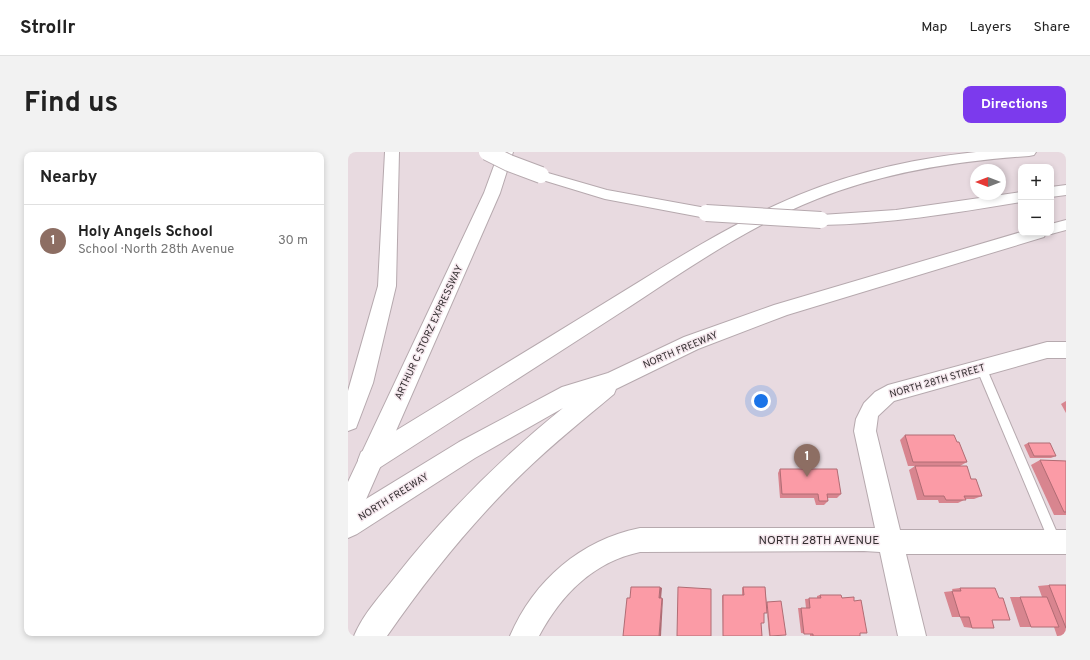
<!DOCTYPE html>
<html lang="en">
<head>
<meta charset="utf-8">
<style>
	body { margin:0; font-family:Overpass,sans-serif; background:#f2f2f2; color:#222 }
	.controls { position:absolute; right:12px; top:12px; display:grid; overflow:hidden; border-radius:8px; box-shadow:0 2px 6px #0003 }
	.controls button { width:36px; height:36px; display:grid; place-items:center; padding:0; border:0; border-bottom:1px solid #e0e0e0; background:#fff; color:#222; font:20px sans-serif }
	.compass { position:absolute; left:622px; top:12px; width:36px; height:36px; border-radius:50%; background:#fff; box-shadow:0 2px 6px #0003; rotate:270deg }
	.you { position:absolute; left:413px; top:249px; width:14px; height:14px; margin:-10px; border:3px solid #fff; border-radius:50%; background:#1a73e8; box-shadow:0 0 0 6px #1a73e833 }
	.badge { display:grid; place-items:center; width:26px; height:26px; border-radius:50%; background:#7c3aed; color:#fff; font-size:13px; font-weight:700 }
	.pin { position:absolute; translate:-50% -33px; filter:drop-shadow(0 1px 2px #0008) }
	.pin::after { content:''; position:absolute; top:21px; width:14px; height:12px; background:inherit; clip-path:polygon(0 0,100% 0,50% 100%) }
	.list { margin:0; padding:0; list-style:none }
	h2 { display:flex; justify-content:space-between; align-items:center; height:52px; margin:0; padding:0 16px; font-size:17px }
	h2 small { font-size:13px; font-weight:400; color:#767676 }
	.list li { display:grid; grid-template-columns:26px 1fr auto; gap:12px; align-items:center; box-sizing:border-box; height:72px; padding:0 16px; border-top:1px solid #e0e0e0 }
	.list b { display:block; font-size:15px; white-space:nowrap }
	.list p { margin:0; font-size:13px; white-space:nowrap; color:#767676 }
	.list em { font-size:13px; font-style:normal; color:#767676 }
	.map { position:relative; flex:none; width:718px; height:484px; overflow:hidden; border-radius:8px }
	header { display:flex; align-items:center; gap:24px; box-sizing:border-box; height:56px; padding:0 20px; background:#fff; border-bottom:1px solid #e0e0e0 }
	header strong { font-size:19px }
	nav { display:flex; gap:22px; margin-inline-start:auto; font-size:14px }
	.intro { display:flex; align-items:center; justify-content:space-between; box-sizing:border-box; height:96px; padding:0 24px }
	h1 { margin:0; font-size:28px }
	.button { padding:10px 18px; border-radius:8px; background:#7c3aed; color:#fff; font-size:14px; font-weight:700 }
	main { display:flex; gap:24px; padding:0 24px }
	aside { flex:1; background:#fff; border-radius:8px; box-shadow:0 2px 6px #0003 }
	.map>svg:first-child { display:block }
</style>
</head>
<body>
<header>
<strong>Strollr</strong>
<nav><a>Map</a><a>Layers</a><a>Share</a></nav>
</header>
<div class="intro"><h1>Find us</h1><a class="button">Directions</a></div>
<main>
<aside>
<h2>Nearby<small></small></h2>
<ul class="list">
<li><span class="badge" style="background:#8d6e63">1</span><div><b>Holy Angels School</b><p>School · North 28th Avenue</p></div><em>30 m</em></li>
</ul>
</aside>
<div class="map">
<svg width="718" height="484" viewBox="0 0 718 484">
	<rect width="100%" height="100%" fill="#e8dae0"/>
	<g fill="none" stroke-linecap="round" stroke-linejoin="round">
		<!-- service casing -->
		<g stroke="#b6a9ae" stroke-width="2">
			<path id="service" d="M633 211 636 212 638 215 713 390 711 394 707 396 703 394 628 215 630 212Z"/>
		</g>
		<!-- minor casing -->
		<g stroke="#b6a9ae" stroke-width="2">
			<path id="minor" d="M699 190H718V206H699L546 249 530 264 528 279 552 378H718V402H558L578 484H550L532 400 516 399 292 400C245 410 213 443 191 484H162C186 428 233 388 292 376H527L506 279 508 267 516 251 527 240 540 233Z"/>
		</g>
		<!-- trunk casing -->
		<g stroke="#b6a9ae" stroke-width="2">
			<g id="trunk">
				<path d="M37 0H51L48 134 25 231 8 276 0 279V239L30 134Z"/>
				<path d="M151 0H165L152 41 9 368 0 372V330L136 41Z"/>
			</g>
		</g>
		<!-- motorway casing -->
		<g stroke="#b6a9ae" stroke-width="2">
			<g id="motorway">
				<path d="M628 0H688L686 3 681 4C609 9 537 20 469 47 401 74 339 117 278 157 196 210 113 263 31 316L22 319 13 316 10 308 13 300C89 253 166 207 242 160 303 123 363 83 428 53 490 24 560 7 628 0Z"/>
				<path d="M193 19 259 38 358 56 364 57 366 61 364 65 358 66 257 47 188 26 186 23 188 20Z"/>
				<path d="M718 33V43L703 45V35Z"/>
				<path d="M673 40V50C607 61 541 72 473 73L467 72 465 68 467 64 473 63 548 58Z"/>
				<path d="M718 68V78L703 82 698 81 696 85 439 163 350 197 268 237 266 242C236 267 205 292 177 319 125 369 80 425 39 484H6C15 462 33 443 48 424 97 362 153 306 215 256L127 306 9 382 0 386V358L111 290 214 235 260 221 336 185 426 153 673 80 703 81V72Z"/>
			</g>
		</g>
		<!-- service -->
		<use href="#service" fill="#fff" fill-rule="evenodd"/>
		<!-- minor -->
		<use href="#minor" fill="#fff" fill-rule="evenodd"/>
		<!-- trunk -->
		<use href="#trunk" fill="#fff" fill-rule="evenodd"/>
		<!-- motorway -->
		<use href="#motorway" fill="#fff" fill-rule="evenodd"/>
		<!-- motorway-bridge casing -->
		<g stroke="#b6a9ae" stroke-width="18" stroke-linecap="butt">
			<g id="motorway-bridge">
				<path d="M139 0 161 11 193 23"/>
				<path d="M358 61 473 68"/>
			</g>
		</g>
		<!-- motorway-bridge -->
		<use href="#motorway-bridge" stroke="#fff" stroke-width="16"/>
	</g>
	<!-- wall -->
	<g fill="#d8858f">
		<path d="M718 249V261L713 252Z"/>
		<path d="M557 283 609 290 619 310 612 314 623 327 634 344 626 347H618L610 351H591L590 348H569L561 318 567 314H560L552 288Z"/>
		<path d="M680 291 708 304 703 306H682L676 293Z"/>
		<path d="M692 308 718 309V363H706L683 313Z"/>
		<path d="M432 317 493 342 489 346H479L480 349 476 353H468L466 346H432L430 321Z"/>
		<path d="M701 433H718V484H709L706 475H672L662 445H694L690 434Z"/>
		<path d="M395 435H417L422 484 421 483 419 461H416L413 471 414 484H375L374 444 375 443H394V436Z"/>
		<path d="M612 436 644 468 624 476 616 475 612 465H604L596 440 605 439 604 437Z"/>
		<path d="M472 443 494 446 512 481V484H462V482L453 481 450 456H458L457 447 469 446V444Z"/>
	</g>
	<!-- shaded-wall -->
	<g fill="#b06c74">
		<path d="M312 435 314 436 313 447 311 446Z"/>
		<path d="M314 446 315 447 313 484H311Z"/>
	</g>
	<!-- building -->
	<g fill="#fb9ba6" stroke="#b06c74">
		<path d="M557 283H606L609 290H611L619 310H565Z"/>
		<path d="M680 291H702L708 304H686Z"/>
		<path d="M692 308 718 309V360H716Z"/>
		<path d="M567 314H619L623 327H628L634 344H616L618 348H598L596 344H576Z"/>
		<path d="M432 317H489L493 342H479L480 349H471L470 342H434Z"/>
		<path d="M701 433H718V476Z"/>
		<path d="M283 435H312L311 446H314L311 484H275L279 446H282Z"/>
		<path d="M330 435 363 437V484H329Z"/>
		<path d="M395 435H417L419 461H416V471H413L414 484H375V443H396Z"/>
		<path d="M612 436H647L651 446H655L662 468H644L646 476H624L621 465H612L604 439H613Z"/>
		<path d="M472 443H493L494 446 506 445V449L513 448 519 481H512V484H465V482H456L453 456H462L461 446H473Z"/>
		<path d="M672 445H699L711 475H683Z"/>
		<path d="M433 449 438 483 422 484 419 450Z"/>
	</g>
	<g text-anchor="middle" stroke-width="3" stroke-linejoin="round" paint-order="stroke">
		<!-- street labels -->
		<g font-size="10" fill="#342f31" stroke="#f5e7ed">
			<text transform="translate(80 180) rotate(-65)" y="4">ARTHUR C STORZ EXPRESSWAY</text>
			<text transform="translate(332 197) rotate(-23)" y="4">NORTH FREEWAY</text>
			<text transform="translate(589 228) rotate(-16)" y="4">NORTH 28TH STREET</text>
			<text transform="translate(45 344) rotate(-32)" y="4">NORTH FREEWAY</text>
		</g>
		<!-- near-street labels -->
		<g font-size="12" fill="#342f31" stroke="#f5e7ed">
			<text x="471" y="392">NORTH 28TH AVENUE</text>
		</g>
	</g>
</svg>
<div class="controls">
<button>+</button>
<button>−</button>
</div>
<svg class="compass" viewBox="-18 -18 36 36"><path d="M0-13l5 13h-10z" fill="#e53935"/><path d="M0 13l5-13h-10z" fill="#767676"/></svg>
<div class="you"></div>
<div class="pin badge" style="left:459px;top:325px;background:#8d6e63">1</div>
</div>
</main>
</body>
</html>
